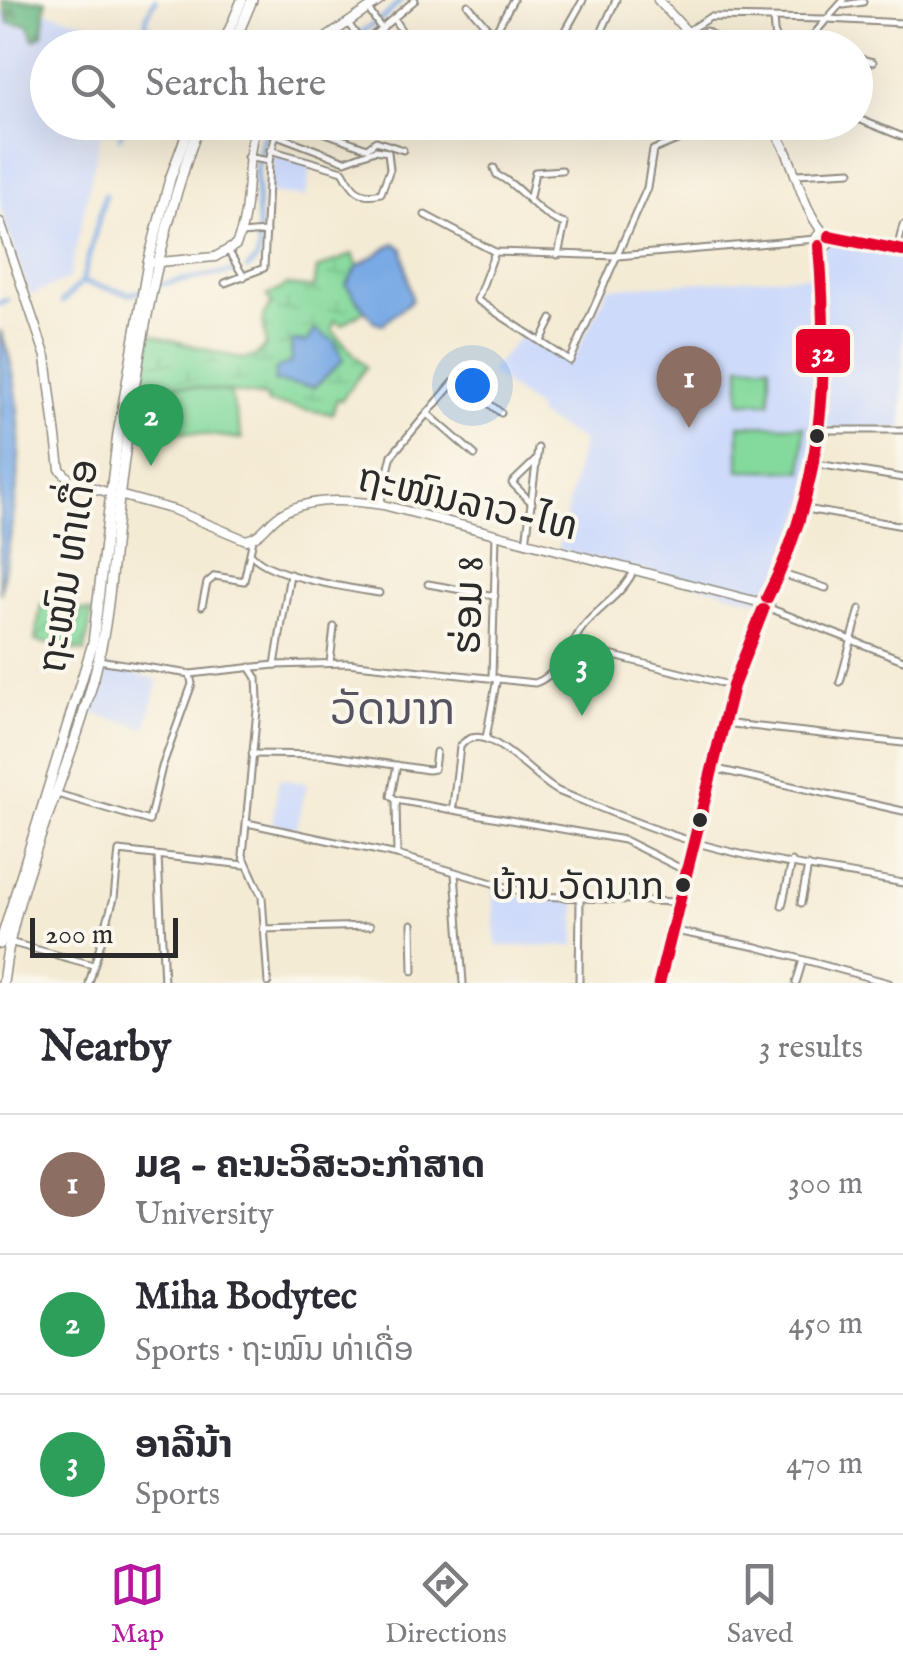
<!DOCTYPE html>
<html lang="en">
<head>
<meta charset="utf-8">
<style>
	body { margin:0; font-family:"IM FELL English","Noto Sans Lao",serif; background:#f2f2f3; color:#2b2b33 }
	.scale { position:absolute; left:30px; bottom:25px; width:148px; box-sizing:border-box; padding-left:10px; border:5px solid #2b2b2b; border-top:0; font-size:28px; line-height:35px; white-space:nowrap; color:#2b2b2b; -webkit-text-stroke:8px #fbf7ec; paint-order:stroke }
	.you { position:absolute; left:472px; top:385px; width:35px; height:35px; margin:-25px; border:8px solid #fff; border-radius:50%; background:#1a73e8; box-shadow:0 0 0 15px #1a73e833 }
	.badge { display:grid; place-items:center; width:65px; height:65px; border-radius:50%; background:#b5179e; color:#fff; font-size:32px; font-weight:700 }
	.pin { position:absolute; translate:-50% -82px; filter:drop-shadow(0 2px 5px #0008) }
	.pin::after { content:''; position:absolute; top:52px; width:35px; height:30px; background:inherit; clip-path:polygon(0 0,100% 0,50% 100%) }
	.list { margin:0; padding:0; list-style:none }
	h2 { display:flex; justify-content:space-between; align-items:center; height:130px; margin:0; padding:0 40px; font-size:42px }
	h2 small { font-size:32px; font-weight:400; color:#7c7c81 }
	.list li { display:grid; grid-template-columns:65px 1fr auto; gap:30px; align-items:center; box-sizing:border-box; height:140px; padding:0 40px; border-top:2px solid #e1e1e2 }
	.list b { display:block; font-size:38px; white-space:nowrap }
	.list p { margin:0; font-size:32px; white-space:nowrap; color:#7c7c81 }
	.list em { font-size:32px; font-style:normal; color:#7c7c81 }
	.icon { flex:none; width:55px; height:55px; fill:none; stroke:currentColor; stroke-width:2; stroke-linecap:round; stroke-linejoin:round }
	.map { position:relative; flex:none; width:903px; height:983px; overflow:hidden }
	.search { position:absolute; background:#fff; box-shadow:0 10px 40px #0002; left:30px; right:30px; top:30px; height:110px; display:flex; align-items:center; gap:25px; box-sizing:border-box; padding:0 35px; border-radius:55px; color:#7c7c81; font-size:38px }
	.sheet { height:550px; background:#fff }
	nav { display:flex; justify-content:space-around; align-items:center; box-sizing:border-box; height:140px; border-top:2px solid #e1e1e2; background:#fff; font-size:28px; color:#7c7c81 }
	nav a { display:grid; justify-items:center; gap:5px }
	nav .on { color:#b5179e }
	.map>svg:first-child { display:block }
</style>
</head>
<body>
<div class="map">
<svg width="903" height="983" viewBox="0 0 903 983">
	<defs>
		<pattern id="forest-firs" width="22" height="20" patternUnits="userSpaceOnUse" patternTransform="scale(2.5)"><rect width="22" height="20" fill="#6bb984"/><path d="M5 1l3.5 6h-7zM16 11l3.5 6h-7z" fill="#58976c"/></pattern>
		<pattern id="wetland-marsh" width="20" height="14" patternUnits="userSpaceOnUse" patternTransform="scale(2.5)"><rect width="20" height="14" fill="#84d99c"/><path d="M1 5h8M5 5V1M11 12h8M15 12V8" fill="none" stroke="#72ba87"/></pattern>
		<pattern id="garden-furrows" width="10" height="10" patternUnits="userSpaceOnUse" patternTransform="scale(2.5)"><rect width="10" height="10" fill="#84d99c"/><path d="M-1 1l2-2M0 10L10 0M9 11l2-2" fill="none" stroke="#72ba87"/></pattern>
	</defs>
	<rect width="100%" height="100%" fill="#fbf7ec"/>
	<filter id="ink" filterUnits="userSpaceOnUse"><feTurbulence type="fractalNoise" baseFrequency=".01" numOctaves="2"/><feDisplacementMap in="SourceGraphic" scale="20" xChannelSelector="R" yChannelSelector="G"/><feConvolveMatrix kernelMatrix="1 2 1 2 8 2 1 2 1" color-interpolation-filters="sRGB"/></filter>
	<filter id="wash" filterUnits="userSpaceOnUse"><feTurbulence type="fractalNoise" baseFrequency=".0048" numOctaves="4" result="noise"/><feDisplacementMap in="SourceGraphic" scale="40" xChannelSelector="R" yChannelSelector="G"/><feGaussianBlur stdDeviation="2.25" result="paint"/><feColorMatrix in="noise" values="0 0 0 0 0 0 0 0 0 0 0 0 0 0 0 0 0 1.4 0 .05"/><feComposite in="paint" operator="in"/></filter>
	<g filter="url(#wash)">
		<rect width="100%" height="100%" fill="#f4ebd4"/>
		<!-- built -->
		<g fill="#cedafa">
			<path d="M0 10 43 35 45 11 124 32 121 47 48 48V122L103 123 69 279 30 295 0 207Z"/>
			<path d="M272 154 312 161 306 197 270 193Z"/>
			<path d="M829 238 903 253V428H822L823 243Z"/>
			<path d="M819 275V414L812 487 781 572 767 596 757 600 558 549 583 441 538 416 536 408 489 372 525 331 571 363 607 292 605 288Z"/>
			<path d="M100 664 159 680 146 728 87 712Z"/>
			<path d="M279 779 307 783 296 830 272 824Z"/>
			<path d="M493 887 532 899 576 901 575 946H496Z"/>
		</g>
		<!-- green -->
		<g fill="#84d99c" stroke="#588264" stroke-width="2.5">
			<path d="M770 365V402H740V365Z"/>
			<path d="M143 380 230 392 242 439 136 426Z"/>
			<path d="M739 425 804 426 803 471 739 470Z"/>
		</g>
		<!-- forest -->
		<path fill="url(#forest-firs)" stroke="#4b7258" stroke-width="2.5" d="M2 0H46L43 35 34 40 29 25 9 23Z"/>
		<!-- wetland -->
		<path fill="url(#wetland-marsh)" stroke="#588264" stroke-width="2.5" d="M353 254 358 266 346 285 365 310 342 325 335 320 332 330 366 367 341 400 337 399 332 414 268 403 266 397 143 380 150 334 242 359 254 357 266 346 263 316 272 304 267 296 288 285 314 288 317 269Z"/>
		<!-- garden -->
		<path fill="url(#garden-furrows)" stroke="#588264" stroke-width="2.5" d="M41 605 92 612 85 652 35 641Z"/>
		<!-- water -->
		<g fill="#7aaae5" stroke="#526a88" stroke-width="2.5">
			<path d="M395 243 403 249 412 300 383 324 374 322 346 285 358 266Z"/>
			<path d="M0 330C34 413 16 508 0 594Z"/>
			<path d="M315 330 334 341 343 360 315 387 274 382 276 369 291 362 292 341 307 342Z"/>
		</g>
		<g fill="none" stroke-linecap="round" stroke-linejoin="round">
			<!-- canal -->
			<g stroke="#7aaae5" stroke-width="5">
				<path d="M143 48 147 16 155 0"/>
				<path d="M337 48 386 16 401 0"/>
				<path d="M120 137 124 122"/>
				<path d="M247 269 257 259 259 250 256 172 267 122"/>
				<path d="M82 282 131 294 141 291"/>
				<path d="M156 285 236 271"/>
				<path d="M62 302 82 282 105 195"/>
				<path d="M0 303 7 300"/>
			</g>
		</g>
	</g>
	<g filter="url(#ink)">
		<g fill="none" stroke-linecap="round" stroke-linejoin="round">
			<!-- street casing -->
			<g stroke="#908b80" stroke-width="9">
				<g id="street">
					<path d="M468 5 493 34"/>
					<path d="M844 5 863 2"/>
					<path d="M369 10 382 30"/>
					<path d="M773 19 775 42 810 39 827 19 902 23"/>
					<path d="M395 21 413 48"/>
					<path d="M348 23 363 44"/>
					<path d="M689 30 710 17 827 19 844 0"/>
					<path d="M694 37 706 31 732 48"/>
					<path d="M810 39 822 48"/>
					<path d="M358 48 415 0"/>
					<path d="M480 48 490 41 513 0"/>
					<path d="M556 48 583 0"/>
					<path d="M610 48 601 33 616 0"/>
					<path d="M856 58 873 62"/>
					<path d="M856 118 903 137"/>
					<path d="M310 122 315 129 367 148 376 141 403 150"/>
					<path d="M270 150 343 171C352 188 359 199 381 193L390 169 388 152 375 150 345 161 274 134"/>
					<path d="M247 157 269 161"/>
					<path d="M494 168 497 175C523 187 537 216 565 224L558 255"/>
					<path d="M797 174 851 171"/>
					<path d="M530 197 535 172 562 170"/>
					<path d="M425 215 495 252 618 256 816 239"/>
					<path d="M241 234 266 232"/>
					<path d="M897 250 903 225"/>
					<path d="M229 252 244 277"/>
					<path d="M495 252 477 300 570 361 647 188 653 150 720 122"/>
					<path d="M225 283 264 268 269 161 279 122"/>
					<path d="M541 341 552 319"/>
					<path d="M428 414 475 455"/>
					<path d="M821 430H903"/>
					<path d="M817 464 903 478"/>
					<path d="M532 503 512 483 536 460"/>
					<path d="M380 505 392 455 454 382 463 383 501 413"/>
					<path d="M806 509 903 526"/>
					<path d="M526 543 538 448"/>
					<path d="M252 555C272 577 349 588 379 593"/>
					<path d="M782 574 826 588"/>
					<path d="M428 584 495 596"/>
					<path d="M202 606 207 583 215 576 244 581 253 539"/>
					<path d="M769 608 903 660"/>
					<path d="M571 651C579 616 618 603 633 572"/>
					<path d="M98 660 190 674 275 665 347 663 535 683C556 677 560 651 582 648L733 686"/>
					<path d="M330 663 334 627"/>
					<path d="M275 665 290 574"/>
					<path d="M250 667 257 678 258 700 243 855 262 897 268 983"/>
					<path d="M492 677 496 535"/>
					<path d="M840 682 860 609"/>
					<path d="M723 723 903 743"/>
					<path d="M486 738 497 678"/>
					<path d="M252 754 328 755 428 770 434 769 436 752"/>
					<path d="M712 768 903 811"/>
					<path d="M47 791 149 821"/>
					<path d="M396 800 624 840 684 870"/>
					<path d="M453 806 460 747C483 712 536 783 560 792 603 809 647 828 691 841 759 862 833 870 903 883"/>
					<path d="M149 821 162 767 192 684 190 674"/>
					<path d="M247 823 397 855 537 896 676 902"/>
					<path d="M397 855 396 800 391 796 397 765"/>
					<path d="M158 856 164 983"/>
					<path d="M455 873 463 983"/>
					<path d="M801 903 808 866"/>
					<path d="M782 906 792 862"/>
					<path d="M412 924 413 971"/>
					<path d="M263 929 370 926"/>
					<path d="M670 930 757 947 889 983"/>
					<path d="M9 942 93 965"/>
					<path d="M89 983 114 898 119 851 245 865"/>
					<path d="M579 983 580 899"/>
					<path d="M796 983 803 960"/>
				</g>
			</g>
			<!-- secondary casing -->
			<g stroke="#908b80" stroke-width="11">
				<g id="secondary">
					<path d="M658 0 702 48"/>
					<path d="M311 48 381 0"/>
					<path d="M768 122C797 156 796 200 823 232"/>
					<path d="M0 222 46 357 60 469 71 481 110 493"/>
					<circle cx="823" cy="240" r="7"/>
					<path d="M829 236 903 251"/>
					<path d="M148 263 215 257 236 245C253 208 243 162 257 122"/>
					<path d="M119 495 174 510 246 540C261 537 267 524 278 516 307 496 350 500 383 505L758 602"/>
					<circle cx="764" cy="604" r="6"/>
					<path d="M767 598C829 495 831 363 819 246"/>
					<path d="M659 983 676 902 733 686 763 610"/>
				</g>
			</g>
			<!-- primary casing -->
			<g stroke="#908b80" stroke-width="12">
				<g id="primary">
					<path d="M222 48 242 0"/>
					<path d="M232 48 252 0"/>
					<path d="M0 944 93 643 118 434 148 263 170 179 191 122"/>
					<path d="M3 983C16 865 80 758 102 642 112 592 113 541 120 491 135 366 156 241 200 122"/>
				</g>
			</g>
			<!-- street -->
			<use href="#street" stroke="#fff" stroke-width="5"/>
			<!-- secondary -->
			<use href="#secondary" stroke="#fff" stroke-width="8"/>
			<!-- primary -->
			<use href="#primary" stroke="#fff" stroke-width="9"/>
			<!-- bus-1 casing -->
			<g stroke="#fbf7ec" stroke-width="20">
				<g id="bus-1">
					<path d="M829 236 903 251"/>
					<path d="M767 598C825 486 829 370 819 246"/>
					<path d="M659 983 733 686 763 610"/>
				</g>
			</g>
			<!-- bus-1 -->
			<use href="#bus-1" stroke="#e4002b" stroke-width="12"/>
		</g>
	</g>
	<!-- markers -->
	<g fill="#2b2b2b" stroke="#fbf7ec" stroke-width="4">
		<circle cx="817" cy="436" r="9"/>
		<circle cx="700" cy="820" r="9"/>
		<circle cx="683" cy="885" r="9"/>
	</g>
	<g text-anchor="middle" stroke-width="8" stroke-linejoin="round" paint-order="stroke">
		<!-- bus labels -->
		<g font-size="38" fill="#2b2b2b" stroke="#fbf7ec" text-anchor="end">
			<text x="664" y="899">ບ້ານ ວັດນາກ</text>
		</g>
		<!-- street labels -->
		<g font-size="40" fill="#2b2b2b" stroke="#fbf7ec">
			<text transform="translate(468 501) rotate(13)" y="14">ຖະໜົນລາວ-ໄທ</text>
			<text transform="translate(67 566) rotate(-81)" y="14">ຖະໝົນ ທ່າເດື່ອ</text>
			<text transform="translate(467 605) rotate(-88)" y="14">ຮ່ອມ 8</text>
		</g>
		<!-- quarter labels -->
		<g font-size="45" fill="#565463" stroke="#fbf7ec">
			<text x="393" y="724">ວັດນາກ</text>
		</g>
	</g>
	<rect stroke="#fbf7ec" stroke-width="4" x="794" y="327" width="58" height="48" rx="10" fill="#e4002b"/>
	<g font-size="28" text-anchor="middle" font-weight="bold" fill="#fff">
		<text x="823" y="361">32</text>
	</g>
</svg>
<div class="scale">200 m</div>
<div class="you"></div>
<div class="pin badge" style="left:689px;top:428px;background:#8d6e63">1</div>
<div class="pin badge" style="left:151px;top:466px;background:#2e9e5b">2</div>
<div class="pin badge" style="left:582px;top:716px;background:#2e9e5b">3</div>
<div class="search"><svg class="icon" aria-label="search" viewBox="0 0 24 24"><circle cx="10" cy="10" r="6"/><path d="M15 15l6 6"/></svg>Search here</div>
</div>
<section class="sheet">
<h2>Nearby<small>3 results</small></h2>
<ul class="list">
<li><span class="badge" style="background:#8d6e63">1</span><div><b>ມຊ - ຄະນະວິສະວະກຳສາດ</b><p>University</p></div><em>300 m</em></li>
<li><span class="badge" style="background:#2e9e5b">2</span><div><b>Miha Bodytec</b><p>Sports · ຖະໝົນ ທ່າເດື່ອ</p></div><em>450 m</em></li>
<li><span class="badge" style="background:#2e9e5b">3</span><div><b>ອາລີນ້າ</b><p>Sports</p></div><em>470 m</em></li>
</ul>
</section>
<nav>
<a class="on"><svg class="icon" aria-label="map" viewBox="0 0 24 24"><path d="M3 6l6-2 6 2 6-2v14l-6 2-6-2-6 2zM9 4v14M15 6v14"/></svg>Map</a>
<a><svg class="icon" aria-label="directions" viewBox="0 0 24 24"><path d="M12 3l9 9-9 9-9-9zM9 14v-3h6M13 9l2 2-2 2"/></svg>Directions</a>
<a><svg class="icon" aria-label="saved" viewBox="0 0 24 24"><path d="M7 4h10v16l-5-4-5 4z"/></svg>Saved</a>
</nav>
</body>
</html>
